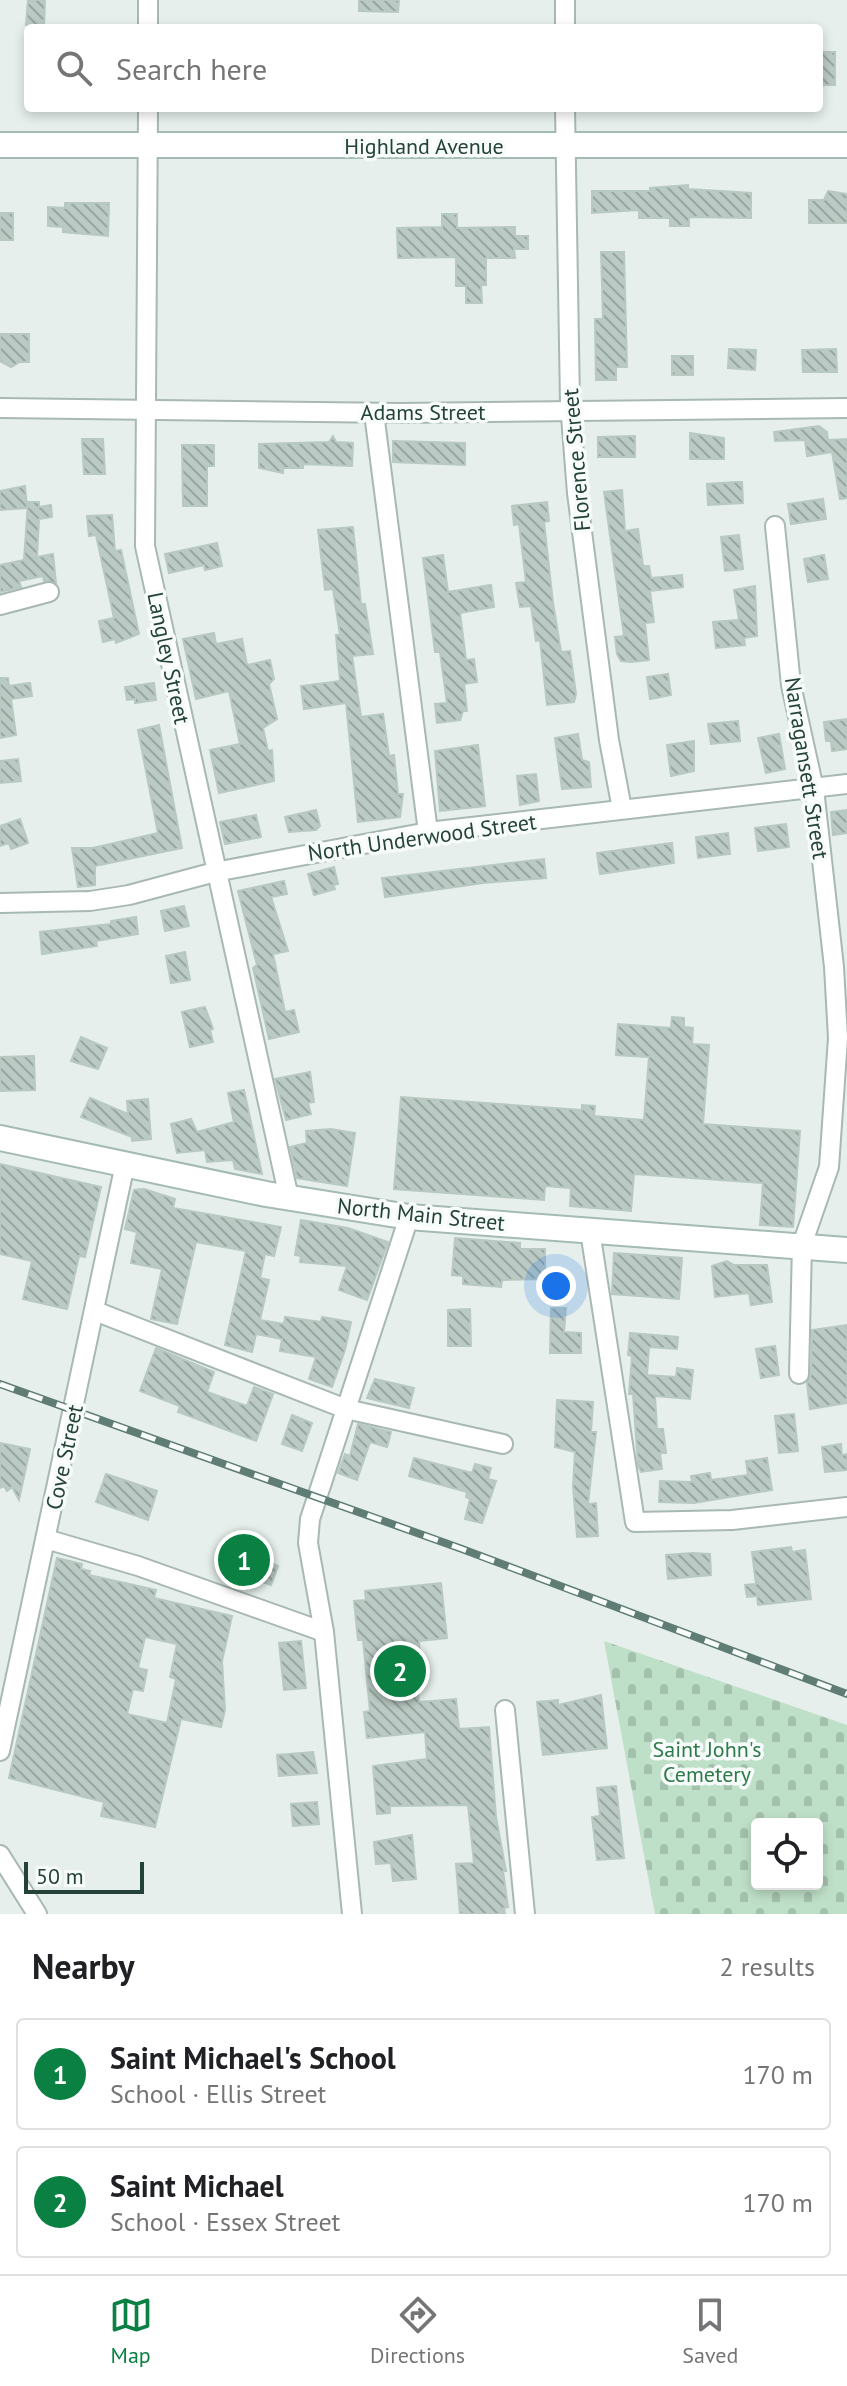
<!DOCTYPE html>
<html lang="en">
<head>
<meta charset="utf-8">
<style>
	body { margin:0; font-family:"PT Sans",sans-serif; background:#f2f2f2; color:#202124 }
	.controls { position:absolute; right:24px; bottom:24px; display:grid; overflow:hidden; border-radius:8px; box-shadow:0 4px 12px #0003 }
	.controls button { width:72px; height:72px; display:grid; place-items:center; padding:0; border:0; border-bottom:2px solid #e0e0e0; background:#fff; color:#202124; font:40px sans-serif }
	.scale { position:absolute; left:24px; bottom:20px; width:120px; box-sizing:border-box; padding-left:8px; border:4px solid #24423a; border-top:0; font-size:22px; line-height:28px; white-space:nowrap; color:#24423a; -webkit-text-stroke:6px #f7fbf9; paint-order:stroke }
	.you { position:absolute; left:556px; top:1286px; width:28px; height:28px; margin:-20px; border:6px solid #fff; border-radius:50%; background:#1a73e8; box-shadow:0 0 0 12px #1a73e833 }
	.badge { display:grid; place-items:center; width:52px; height:52px; border-radius:50%; background:#0b8043; color:#fff; font-size:26px; font-weight:700 }
	.pin { position:absolute; translate:-50% -50%; border:4px solid #fff; box-shadow:0 2px 8px #0006 }
	.list { margin:0; padding:0; list-style:none }
	h2 { display:flex; justify-content:space-between; align-items:center; height:104px; margin:0; padding:0 32px; font-size:34px }
	h2 small { font-size:26px; font-weight:400; color:#757577 }
	.list li { display:grid; grid-template-columns:52px 1fr auto; gap:24px; align-items:center; box-sizing:border-box; height:112px; margin:0 16px 16px; padding:0 16px; border:2px solid #e0e0e0; border-radius:8px }
	.list b { display:block; font-size:30px; white-space:nowrap }
	.list p { margin:0; font-size:26px; white-space:nowrap; color:#757577 }
	.list em { font-size:26px; font-style:normal; color:#757577 }
	.icon { flex:none; width:44px; height:44px; fill:none; stroke:currentColor; stroke-width:2; stroke-linecap:round; stroke-linejoin:round }
	.map { position:relative; flex:none; width:847px; height:1914px; overflow:hidden }
	.search { position:absolute; background:#fff; box-shadow:0 4px 12px #0003; left:24px; right:24px; top:24px; height:88px; display:flex; align-items:center; gap:20px; box-sizing:border-box; padding:0 28px; border-radius:8px; color:#757577; font-size:30px }
	.sheet { height:360px; background:#fff }
	nav { display:flex; justify-content:space-around; align-items:center; box-sizing:border-box; height:112px; border-top:2px solid #e0e0e0; background:#fff; font-size:22px; color:#757577 }
	nav a { display:grid; justify-items:center; gap:4px }
	nav .on { color:#0b8043 }
	.map>svg:first-child { display:block }
</style>
</head>
<body>
<div class="map">
<svg width="847" height="1914" viewBox="0 0 847 1914">
	<defs>
		<pattern id="cemetery-stones" width="16" height="16" patternUnits="userSpaceOnUse" patternTransform="scale(2)"><rect width="16" height="16" fill="#bfe0c8"/><path d="M2 7V4a2 2 0 0 1 4 0v3zM10 15v-3a2 2 0 0 1 4 0v3z" fill="#a4c1ad"/></pattern>
		<pattern id="building-back-hatch" width="6" height="6" patternUnits="userSpaceOnUse" patternTransform="scale(2)"><rect width="6" height="6" fill="#bbcac4"/><path d="M-1 5l2 2M0 0l6 6M5-1l2 2" fill="none" stroke="#98a6a0"/></pattern>
	</defs>
	<rect width="100%" height="100%" fill="#e6efeb"/>
	<!-- cemetery -->
	<path fill="url(#cemetery-stones)" fill-rule="evenodd" d="M604 1641 847 1725V1914H655ZM757 1824H817V1884H757Z"/>
	<!-- building -->
	<g fill="url(#building-back-hatch)" stroke="#b8c9c2" stroke-width="2" fill-rule="evenodd">
		<path d="M28 0H45L44 26 26 25Z"/>
		<path d="M359 0H399L398 12 359 11Z"/>
		<rect x="819" y="52" width="16" height="33"/>
		<path d="M688 185V189L751 193V218L689 217V226H670V218H639V210L592 213V191H650V188Z"/>
		<path d="M828 191 847 194V223H809V200H824Z"/>
		<path d="M65 203H109L108 236 63 232V227L48 226V207L65 208Z"/>
		<rect x="0" y="213" width="13" height="27"/>
		<path d="M442 214H457V228L515 227V236H528V249H514L515 258H486V285H481L482 303H466V286H456V257L398 258 397 228 442 227Z"/>
		<path d="M601 252H624L627 367H616V380H596L595 319H603Z"/>
		<path d="M0 334H29V362H20L11 367 0 361Z"/>
		<path d="M729 349 756 350 755 370 728 368Z"/>
		<path d="M836 349 837 372H803L802 350Z"/>
		<rect x="672" y="356" width="21" height="19"/>
		<path d="M819 426 827 432 828 440 847 439V498L840 499 832 452 807 456 805 440 775 441 774 432Z"/>
		<path d="M690 433 724 438V459H690Z"/>
		<path d="M333 436 336 442 353 443 352 466 303 464V468H283V473L259 468V444L329 442Z"/>
		<path d="M635 436V457H598V437Z"/>
		<path d="M82 439H103L105 474H84Z"/>
		<path d="M393 441 465 443V465L393 462Z"/>
		<path d="M182 445H214V466H207V506H183Z"/>
		<path d="M736 482H742L743 503 708 505 707 484Z"/>
		<path d="M25 486 27 508 0 510V491Z"/>
		<path d="M622 490 625 531 638 529 643 566H649L651 578 682 575 683 587 650 591 654 622 645 623 649 660 631 662 621 661 617 654 615 637 624 636 604 492Z"/>
		<path d="M823 499 826 519 791 524 788 504Z"/>
		<path d="M28 502H39V507L51 505 52 517 39 519 37 557 53 554 56 583 44 581 43 576 19 581 21 587 0 592V565L24 560Z"/>
		<path d="M547 502 549 521 544 522 553 603 561 652 570 651 576 694 574 702 547 705 540 640 536 641 531 606 520 607 516 583 526 582 519 524 514 525 512 506Z"/>
		<path d="M112 515 115 551 121 550 139 634 116 643 115 639 103 642 99 621 114 618 96 535 89 536 87 516Z"/>
		<path d="M353 527 361 604H365L373 654 352 656 361 717 383 714 389 756 394 755 398 794H403L400 817 358 822 346 703 304 709 301 686 340 681 336 635H340L333 589 325 590 318 530Z"/>
		<path d="M739 535 743 569 725 571 721 537Z"/>
		<path d="M217 543 222 566 205 570 204 565 169 573 165 554Z"/>
		<path d="M443 555 448 592 491 585 494 607 460 613 466 660 474 659 477 682 464 684 467 711H463L460 720 437 723 435 704 447 703 440 652H435L423 558Z"/>
		<path d="M824 555 828 579 808 582 804 559Z"/>
		<path d="M755 586 757 636 744 638 745 645 716 648 713 622 739 620 734 590Z"/>
		<path d="M214 633 216 644 242 639 247 665 270 660 274 679 269 684 277 719 263 728 268 751 272 750 274 781 219 793 210 750 240 744 229 691 196 699 183 639Z"/>
		<path d="M668 674 671 695 650 699 647 677Z"/>
		<path d="M0 678H8L9 686 30 683 32 696 11 699 16 735 0 738Z"/>
		<path d="M154 683 156 700 135 703V699L127 700 125 687Z"/>
		<path d="M847 719V749L832 751 831 741H826L824 722Z"/>
		<path d="M738 721 740 741 711 744 708 724Z"/>
		<path d="M159 725 182 848 95 866V885L78 887 72 848H93L158 833 138 730Z"/>
		<path d="M578 734 582 760 589 762 591 787 562 789 555 738Z"/>
		<path d="M779 734 785 769 766 773 758 738Z"/>
		<path d="M694 741V771L671 776 667 745Z"/>
		<path d="M478 745 485 806 440 811 435 751Z"/>
		<path d="M18 759 21 781 0 783V761Z"/>
		<path d="M536 774 539 801 520 805 517 776Z"/>
		<path d="M316 810 320 826 316 830 289 832 285 817Z"/>
		<path d="M847 810V833L833 835 831 812Z"/>
		<path d="M256 815 261 837 225 844 220 822Z"/>
		<path d="M20 819 28 843 11 849 9 843 0 846V826Z"/>
		<path d="M786 824 789 847 758 851 755 828Z"/>
		<path d="M728 833 730 854 698 858 696 837Z"/>
		<path d="M672 843 674 863 600 874 597 853Z"/>
		<path d="M544 859 546 878 483 883 385 897 382 878Z"/>
		<path d="M334 867 338 884 333 885 335 889 314 895 308 874Z"/>
		<path d="M284 881 287 894 271 897 288 951 273 954 285 1012 294 1010 299 1032 269 1039 253 968 257 965 238 891Z"/>
		<path d="M184 906 189 926 165 931 161 911Z"/>
		<path d="M136 917 138 934 96 941 97 946 42 954 40 932 111 924V921Z"/>
		<path d="M185 952 190 980 171 983 166 956Z"/>
		<path d="M205 1007 213 1029 210 1030 213 1042 190 1047 182 1012Z"/>
		<path d="M672 1017 684 1018V1027L693 1028 692 1044 709 1045 703 1124 800 1131 793 1227 760 1225 763 1183 634 1174 631 1211 570 1206 571 1188 545 1186 544 1200 394 1189 401 1097 582 1110V1105L595 1106 594 1116 644 1120 649 1057 616 1055 618 1024 671 1028Z"/>
		<path d="M81 1037 107 1048 98 1069 71 1061Z"/>
		<path d="M34 1056 35 1090 0 1091V1057Z"/>
		<path d="M310 1072 314 1102 308 1103 311 1114 286 1120 275 1079Z"/>
		<path d="M244 1090 262 1174 235 1169 233 1160 207 1162 205 1150 177 1153 171 1124 191 1119 197 1132 234 1122 228 1093Z"/>
		<path d="M90 1098 128 1114 127 1101 148 1099 151 1139 132 1141V1137L81 1117Z"/>
		<path d="M331 1129 355 1133 347 1186 297 1178 290 1147 307 1143 306 1131Z"/>
		<path d="M0 1164 101 1187 85 1257 79 1256 67 1309 23 1299 32 1261 0 1254Z"/>
		<path d="M144 1189 175 1199 173 1208 281 1227 274 1256 265 1254 260 1278 269 1280 260 1320 284 1324 285 1317 321 1322 322 1317 351 1322 345 1350 332 1387 309 1379 316 1357 280 1351 282 1339 256 1334 252 1352 225 1345 246 1251 196 1242 177 1324 151 1319 162 1269 131 1263 137 1232 125 1229 134 1190Z"/>
		<path d="M301 1220 348 1228 388 1242 367 1300 339 1290 347 1266 300 1262 301 1256 295 1255Z"/>
		<path d="M455 1238 520 1243V1249H545V1279L502 1280 501 1287 463 1284V1276L452 1275Z"/>
		<path d="M614 1253 682 1258 679 1299 612 1294Z"/>
		<path d="M727 1261 734 1265H767L772 1302 751 1305 749 1293 715 1297 712 1266Z"/>
		<path d="M551 1308H566L564 1332 581 1333V1353H550Z"/>
		<path d="M470 1309 471 1346H448V1310Z"/>
		<path d="M847 1325V1403L810 1409 807 1383 811 1374 812 1330Z"/>
		<path d="M630 1333 678 1337 677 1349 649 1347 647 1375 676 1377 677 1368 693 1370 690 1399 655 1396 657 1429H663L666 1453H660L662 1469 641 1472 638 1465 633 1394H629L632 1356 628 1355Z"/>
		<path d="M775 1346 779 1375 761 1378 756 1349Z"/>
		<path d="M156 1348 214 1372 207 1392 247 1406 254 1387 273 1394 256 1441 178 1412 180 1406 140 1391Z"/>
		<path d="M375 1379 414 1388 409 1408 367 1398Z"/>
		<path d="M557 1400 593 1402 591 1432H596L588 1504 596 1503 598 1536 577 1537 573 1486 575 1452 555 1447Z"/>
		<path d="M794 1414 798 1451 779 1453 775 1416Z"/>
		<path d="M292 1415 312 1423 302 1451 282 1444Z"/>
		<path d="M358 1424 391 1432 387 1447 370 1442 357 1480 338 1473 345 1454 350 1456Z"/>
		<path d="M0 1443 30 1449 19 1500 12 1487 7 1491 4 1486 0 1488Z"/>
		<path d="M841 1444 842 1455 847 1454V1470L825 1472 822 1447Z"/>
		<path d="M414 1458 472 1473 475 1464 491 1468 488 1479 496 1481 482 1523 465 1519 470 1499 466 1497 467 1492 409 1476Z"/>
		<path d="M767 1458 772 1490 694 1503 659 1502 660 1481 692 1482 691 1476 710 1473 711 1480 748 1475 746 1461Z"/>
		<path d="M106 1474 157 1491 148 1520 96 1502Z"/>
		<path d="M791 1547 792 1552 805 1550 811 1599 758 1605 757 1596 747 1597 745 1585 756 1584 752 1552Z"/>
		<path d="M252 1551 270 1557 269 1562 278 1566 271 1585 243 1575Z"/>
		<path d="M692 1553 710 1554 711 1575 668 1579 666 1555Z"/>
		<path d="M57 1558 82 1564 81 1569 90 1571 89 1575 156 1590 154 1598 232 1616 222 1661 225 1710 221 1727 181 1719 155 1827 101 1816 104 1802 9 1778ZM145 1637 177 1644 170 1677 176 1679 167 1723 127 1714 133 1689 143 1691 147 1670 138 1668Z"/>
		<path d="M441 1583 447 1638 419 1641 420 1655H413L419 1702 456 1699 459 1729 489 1727 496 1817 506 1871H503L508 1907 504 1908 505 1914H460L456 1864 474 1863 468 1805 390 1806V1813L377 1814 373 1766 427 1759 425 1732 367 1738 364 1712 370 1711 363 1640H358L354 1601 366 1600 365 1591Z"/>
		<path d="M301 1641 306 1688 284 1690 279 1643Z"/>
		<path d="M601 1695 607 1748 543 1755 537 1702 558 1700V1705Z"/>
		<path d="M313 1752 317 1773 279 1776 277 1755Z"/>
		<path d="M616 1786 624 1858 597 1860 592 1817 600 1816 597 1788Z"/>
		<path d="M317 1802 319 1824 293 1826 291 1804Z"/>
		<path d="M412 1835 416 1879 393 1881 391 1863 376 1864 374 1842Z"/>
	</g>
	<g fill="none" stroke-linecap="round" stroke-linejoin="round">
		<!-- street casing -->
		<g stroke="#a8b8b2" stroke-width="22">
			<g id="street">
				<path d="M148 0V28"/>
				<path d="M565 28V0"/>
				<path d="M148 108 145 546 289 1198"/>
				<path d="M565 108 570 403 577 493 609 740 622 809"/>
				<path d="M0 408 399 413 847 408"/>
				<path d="M374 413 428 832"/>
				<path d="M775 526 791 685 814 789 834 967 838 1038 829 1167 802 1245 799 1374"/>
				<path d="M0 605 49 592"/>
				<path d="M0 903 90 901 129 895 215 872 428 832 847 784"/>
				<path d="M590 1231 635 1522 732 1520 847 1507"/>
				<path d="M95 1311 346 1409 503 1444"/>
				<path d="M46 1539 138 1566 324 1632"/>
				<path d="M505 1710 525 1914"/>
				<path d="M0 1751 125 1164"/>
				<path d="M0 1855 37 1914"/>
				<path d="M352 1914 324 1632 308 1543 310 1519 409 1217"/>
			</g>
		</g>
		<!-- secondary casing -->
		<g stroke="#a4bbb3" stroke-width="28">
			<g id="secondary">
				<path d="M0 145H847"/>
				<path d="M0 1138 266 1194 409 1217 847 1250"/>
			</g>
		</g>
		<!-- street -->
		<use href="#street" stroke="#fff" stroke-width="18"/>
		<!-- secondary -->
		<use href="#secondary" stroke="#fff" stroke-width="24"/>
		<!-- rail casing -->
		<g stroke="#5f7d75" stroke-width="8">
			<path id="rail" d="M0 1384 462 1549 847 1694"/>
		</g>
		<!-- rail -->
		<use href="#rail" stroke="#f7fbf9" stroke-width="5" stroke-dasharray="15" stroke-linecap="butt"/>
	</g>
	<g text-anchor="middle" stroke-width="7" stroke-linejoin="round" paint-order="stroke">
		<!-- street labels -->
		<g font-size="22" fill="#24423a" stroke="#f7fbf9">
			<text x="424" y="154">Highland Avenue</text>
			<text x="423" y="420">Adams Street</text>
			<text transform="translate(576 460) rotate(-95)" y="8">Florence Street</text>
			<text transform="translate(169 658) rotate(78)" y="8">Langley Street</text>
			<text transform="translate(807 768) rotate(81)" y="8">Narragansett Street</text>
			<text transform="translate(422 837) rotate(-8)" y="8">North Underwood Street</text>
			<text transform="translate(421 1214) rotate(6)" y="8">North Main Street</text>
			<text transform="translate(64 1457) rotate(-78)" y="8">Cove Street</text>
		</g>
		<!-- park labels -->
		<g font-size="22" fill="#2d7a4b" stroke="#f7fbf9">
			<text x="707" y="1757">Saint John's<tspan x="707" dy="25">Cemetery</tspan></text>
		</g>
	</g>
</svg>
<div class="controls">
<button><svg class="icon" aria-label="locate" viewBox="0 0 24 24"><circle cx="12" cy="12" r="6"/><path d="M12 2v4M12 18v4M2 12h4M18 12h4"/></svg></button>
</div>
<div class="scale">50 m</div>
<div class="you"></div>
<div class="pin badge" style="left:244px;top:1560px">1</div>
<div class="pin badge" style="left:400px;top:1671px">2</div>
<div class="search"><svg class="icon" aria-label="search" viewBox="0 0 24 24"><circle cx="10" cy="10" r="6"/><path d="M15 15l6 6"/></svg>Search here</div>
</div>
<section class="sheet">
<h2>Nearby<small>2 results</small></h2>
<ul class="list">
<li><span class="badge">1</span><div><b>Saint Michael's School</b><p>School · Ellis Street</p></div><em>170 m</em></li>
<li><span class="badge">2</span><div><b>Saint Michael</b><p>School · Essex Street</p></div><em>170 m</em></li>
</ul>
</section>
<nav>
<a class="on"><svg class="icon" aria-label="map" viewBox="0 0 24 24"><path d="M3 6l6-2 6 2 6-2v14l-6 2-6-2-6 2zM9 4v14M15 6v14"/></svg>Map</a>
<a><svg class="icon" aria-label="directions" viewBox="0 0 24 24"><path d="M12 3l9 9-9 9-9-9zM9 14v-3h6M13 9l2 2-2 2"/></svg>Directions</a>
<a><svg class="icon" aria-label="saved" viewBox="0 0 24 24"><path d="M7 4h10v16l-5-4-5 4z"/></svg>Saved</a>
</nav>
</body>
</html>
